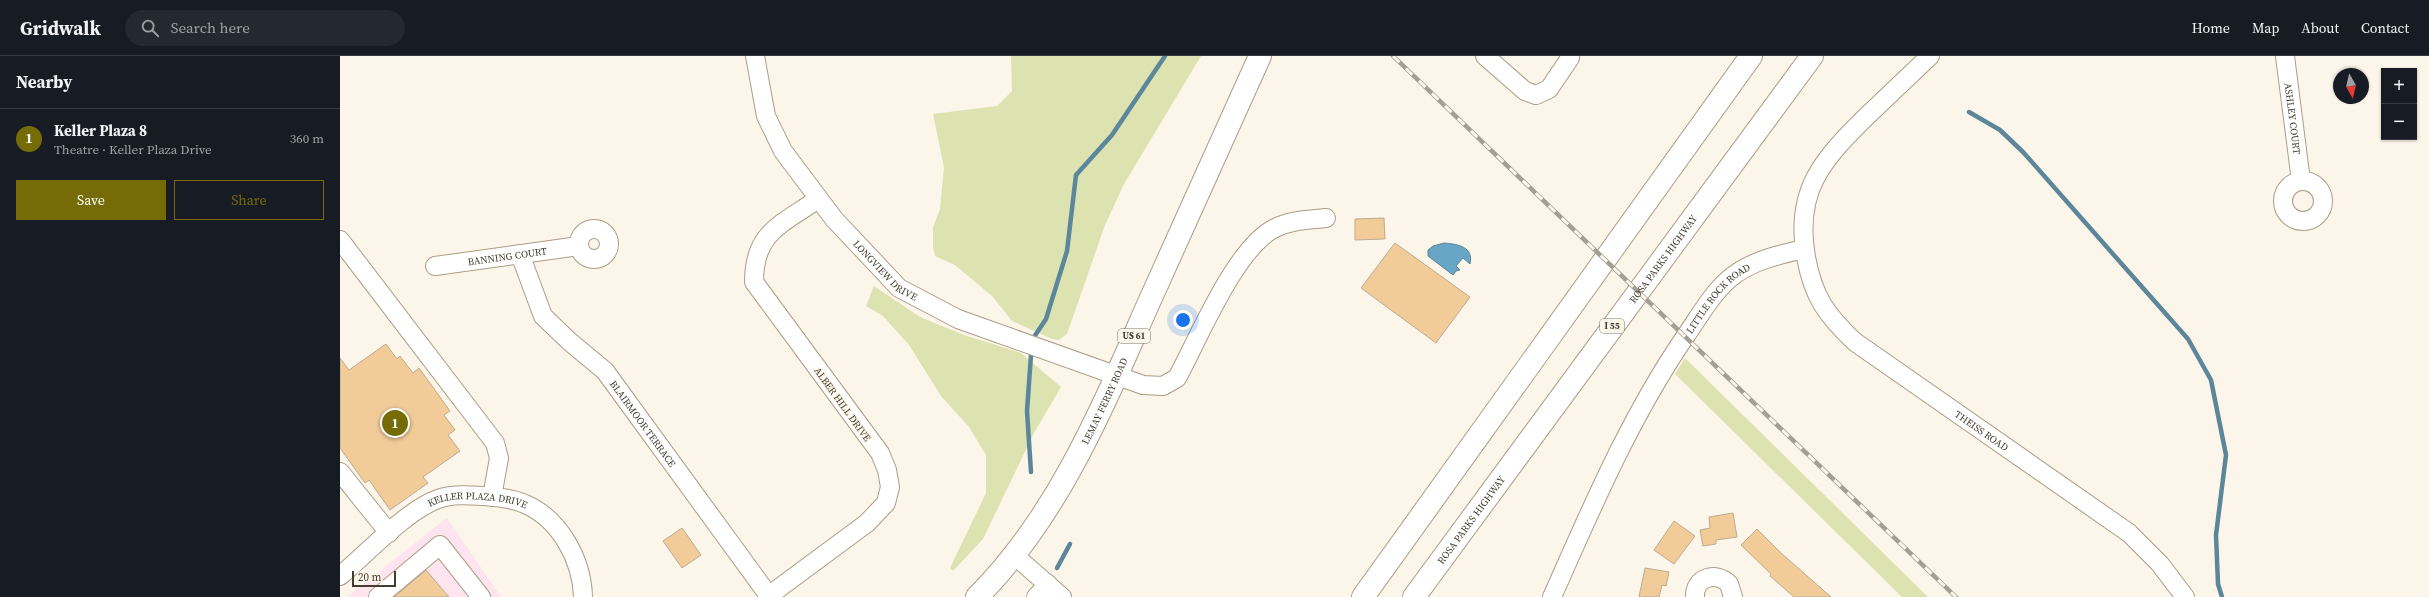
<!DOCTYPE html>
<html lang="en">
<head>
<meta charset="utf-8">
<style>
	body { margin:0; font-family:"Source Serif 4",serif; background:#242831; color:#f1f3f6 }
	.controls { position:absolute; right:12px; top:12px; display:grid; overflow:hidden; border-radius:0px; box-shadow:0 1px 3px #0004 }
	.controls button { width:36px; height:36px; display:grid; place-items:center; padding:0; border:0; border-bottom:1px solid #363941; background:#171b24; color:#f1f3f6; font:20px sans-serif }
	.compass { position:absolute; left:1993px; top:12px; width:36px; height:36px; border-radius:50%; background:#171b24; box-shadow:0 1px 3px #0004; rotate:172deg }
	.scale { position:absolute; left:12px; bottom:10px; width:44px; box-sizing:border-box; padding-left:4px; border:2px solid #433c31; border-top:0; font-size:11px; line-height:14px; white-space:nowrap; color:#433c31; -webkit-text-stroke:3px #fcf5ea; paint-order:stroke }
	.you { position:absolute; left:843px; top:264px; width:14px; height:14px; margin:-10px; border:3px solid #fff; border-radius:50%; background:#1a73e8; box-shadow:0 0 0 6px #1a73e833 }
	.badge { display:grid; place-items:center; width:26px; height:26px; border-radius:50%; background:#756c08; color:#fff; font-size:13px; font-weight:700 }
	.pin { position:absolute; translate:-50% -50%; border:2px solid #fff; box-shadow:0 1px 4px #0006 }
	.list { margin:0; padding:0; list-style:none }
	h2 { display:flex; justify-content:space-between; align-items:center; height:52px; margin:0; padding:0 16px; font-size:17px }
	h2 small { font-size:13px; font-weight:400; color:#9ea1a6 }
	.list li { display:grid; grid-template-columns:26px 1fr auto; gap:12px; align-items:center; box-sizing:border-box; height:60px; padding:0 16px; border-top:1px solid #363941 }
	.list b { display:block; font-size:15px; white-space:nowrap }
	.list p { margin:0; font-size:13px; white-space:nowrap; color:#9ea1a6 }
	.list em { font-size:13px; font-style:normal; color:#9ea1a6 }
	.actions { display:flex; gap:8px; padding:12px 16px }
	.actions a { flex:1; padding:9px 0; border:1px solid #756c08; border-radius:0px; text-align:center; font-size:14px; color:#756c08 }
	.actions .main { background:#756c08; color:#fff }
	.icon { flex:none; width:22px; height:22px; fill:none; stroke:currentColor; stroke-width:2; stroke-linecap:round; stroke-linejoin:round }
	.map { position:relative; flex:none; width:2089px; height:541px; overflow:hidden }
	header { display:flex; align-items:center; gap:24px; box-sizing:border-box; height:56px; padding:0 20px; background:#171b24; border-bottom:1px solid #363941 }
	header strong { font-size:19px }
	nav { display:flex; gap:22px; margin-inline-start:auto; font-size:14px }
	.search { width:280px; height:36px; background:#242831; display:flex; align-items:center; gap:10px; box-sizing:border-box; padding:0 14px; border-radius:22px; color:#9ea1a6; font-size:15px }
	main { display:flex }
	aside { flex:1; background:#171b24 }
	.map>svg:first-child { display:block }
</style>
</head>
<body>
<header>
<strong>Gridwalk</strong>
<div class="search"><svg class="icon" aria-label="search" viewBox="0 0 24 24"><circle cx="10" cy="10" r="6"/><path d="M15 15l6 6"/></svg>Search here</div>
<nav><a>Home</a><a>Map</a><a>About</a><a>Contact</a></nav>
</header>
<main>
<aside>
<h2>Nearby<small></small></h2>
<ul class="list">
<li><span class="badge">1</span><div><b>Keller Plaza 8</b><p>Theatre · Keller Plaza Drive</p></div><em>360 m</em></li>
</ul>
<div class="actions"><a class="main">Save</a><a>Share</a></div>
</aside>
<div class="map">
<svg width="2089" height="541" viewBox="0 0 2089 541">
	<rect width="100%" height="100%" fill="#fcf5ea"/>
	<!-- commercial -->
	<path fill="#fde4ee" d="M107 462 161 541H7Z"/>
	<!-- green -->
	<g fill="#dde2b1">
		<path d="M671 0H861L784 128 765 169 727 278 719 284 712 283 672 265 652 240 615 209 595 200 593 191V171L600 153 604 111 593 58 657 50 672 35Z"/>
		<path d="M534 230 580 261 624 279 681 297 721 331 694 377 643 483 613 515 610 512 646 437V399L629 371 601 340 569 289 543 260 526 250Z"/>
		<path d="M1345 302 1588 541H1562L1335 318Z"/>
	</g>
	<!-- water -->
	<path fill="#67a6c5" stroke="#5c8699" d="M1104 187C1118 188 1134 191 1130 208L1123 202 1116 210 1120 214 1116 215 1113 219 1088 200V194L1093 190Z"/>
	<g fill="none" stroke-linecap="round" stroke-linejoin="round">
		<!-- stream -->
		<g stroke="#5c8699" stroke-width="4.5">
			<path d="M1629 56 1660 74 1683 96 1848 283 1871 324 1886 399 1876 479 1878 528 1882 541"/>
			<path d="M694 281 706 263 727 195 736 119 772 79 825 0"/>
			<path d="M691 299 687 355 691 416"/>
			<path d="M717 512 730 488"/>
		</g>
	</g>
	<!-- building -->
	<g fill="#f1cb98" stroke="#bdab92">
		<path d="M1044 162 1045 183 1015 184V163Z"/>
		<path d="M1055 187 1130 241 1096 287 1021 232Z"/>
		<path d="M46 288 57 303 60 300 73 317 79 312 110 355 104 359 115 374 108 379 120 395 83 421 88 427 50 454 29 424 25 427 0 392V302L9 314Z"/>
		<path d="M1393 457 1397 481 1376 484V488L1363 490 1360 474 1370 472 1369 461Z"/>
		<path d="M1334 465 1355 480 1334 508 1314 494Z"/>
		<path d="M342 472 361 499 342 512 323 485Z"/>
		<path d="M1417 473 1441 497 1491 541H1454L1430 520 1431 518 1401 489Z"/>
		<path d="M1305 512 1329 516 1326 530 1322 529 1319 541H1299Z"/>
		<path d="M86 514 109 541H54Z"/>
	</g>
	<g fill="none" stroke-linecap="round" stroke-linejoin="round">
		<!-- minor casing -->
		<g stroke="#ae9c84" stroke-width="20">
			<g id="minor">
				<path id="s1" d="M415 0 426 60 443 95 494 163 559 232 618 263 803 329 823 330 837 322C859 282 895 192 935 172 951 164 969 164 986 162"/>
				<path d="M1145 0 1185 35 1196 39 1209 33 1230 2"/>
				<path id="s2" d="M1590 0C1569 20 1549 39 1528 59 1483 103 1454 134 1466 201 1473 240 1486 259 1515 286L1789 477 1820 508 1845 541"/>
				<path id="s3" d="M1945 0 1961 125"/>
				<circle cx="1963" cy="145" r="20"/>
				<circle cx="254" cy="188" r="15"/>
				<path d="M0 184 155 387 159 402 152 441"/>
				<path id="s4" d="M180 198 203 260 229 285 265 315 429 540"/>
				<path id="s5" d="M95 210 239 190"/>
				<path d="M0 416 49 477"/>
				<path d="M674 499 722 541"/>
				<path id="s6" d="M0 520C26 498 67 454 98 443 112 438 128 439 143 440 156 441 172 442 185 448 220 463 242 504 243 541"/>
				<path d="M38 541 100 489 141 541"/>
				<path d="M427 541 527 467 546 447 550 431 547 414 540 397 414 226C414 176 441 169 478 143"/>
				<path d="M696 541 708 528"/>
				<path id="s7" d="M1212 541C1252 451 1291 359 1347 278 1360 259 1372 238 1389 223 1410 205 1438 199 1464 193"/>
				<path d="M1355 541C1354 521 1376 515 1389 528L1393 541"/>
			</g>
		</g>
		<!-- major casing -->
		<g stroke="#ae9c84" stroke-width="24">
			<g id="major">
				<path id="s8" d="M637 541C717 461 761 355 806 253 844 169 882 84 920 0"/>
			</g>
		</g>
		<!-- highway casing -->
		<g stroke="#ae9c84" stroke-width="24">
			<g id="highway">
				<path d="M1023 541 1411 0"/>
				<path id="s9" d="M1074 541 1472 0"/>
			</g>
		</g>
		<!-- minor -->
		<use href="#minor" stroke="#fff" stroke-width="18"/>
		<!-- major -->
		<use href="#major" stroke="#fff" stroke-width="22"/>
		<!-- highway -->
		<use href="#highway" stroke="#fff" stroke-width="22"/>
		<!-- rail casing -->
		<g stroke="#a59e93" stroke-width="4.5">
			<path id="rail" d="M1053 0 1616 541"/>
		</g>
		<!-- rail -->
		<use href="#rail" stroke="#fcf5ea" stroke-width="3" stroke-dasharray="9" stroke-linecap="butt"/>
	</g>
	<g text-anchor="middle" stroke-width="3" stroke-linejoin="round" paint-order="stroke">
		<!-- shield labels -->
		<g fill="#fcf5ea" stroke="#7a7468" stroke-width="1">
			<rect x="1260" y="263" width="24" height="14" rx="3"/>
			<rect x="778" y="273" width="32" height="14" rx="3"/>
		</g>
		<g font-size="9" font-weight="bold" fill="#433c31">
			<text x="1272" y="273">I 55</text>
			<text x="794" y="283">US 61</text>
		</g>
		<!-- street labels -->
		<g font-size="10" fill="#433c31" stroke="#fcf5ea">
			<text dy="4" stroke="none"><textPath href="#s3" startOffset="63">ASHLEY COURT</textPath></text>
			<text dy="4" stroke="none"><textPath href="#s5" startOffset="73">BANNING COURT</textPath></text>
			<text dy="4" stroke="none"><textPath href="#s9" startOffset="420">ROSA PARKS HIGHWAY</textPath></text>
			<text dy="4" stroke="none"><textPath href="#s1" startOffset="258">LONGVIEW DRIVE</textPath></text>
			<text dy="4" stroke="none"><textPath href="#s7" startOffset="344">LITTLE ROCK ROAD</textPath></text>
			<text dy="4" stroke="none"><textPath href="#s8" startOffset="235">LEMAY FERRY ROAD</textPath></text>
			<text transform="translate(503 348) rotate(54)" y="4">ALBER HILL DRIVE</text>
			<text dy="4" stroke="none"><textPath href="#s4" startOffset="214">BLAIRMOOR TERRACE</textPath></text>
			<text dy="4" stroke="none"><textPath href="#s2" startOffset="504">THEISS ROAD</textPath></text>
			<text dy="4" stroke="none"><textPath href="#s6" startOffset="165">KELLER PLAZA DRIVE</textPath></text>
			<text dy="4" stroke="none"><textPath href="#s9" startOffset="96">ROSA PARKS HIGHWAY</textPath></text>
		</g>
	</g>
</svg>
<div class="controls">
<button>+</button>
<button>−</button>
</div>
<svg class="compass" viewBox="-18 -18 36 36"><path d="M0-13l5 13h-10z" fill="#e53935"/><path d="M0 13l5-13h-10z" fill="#9ea1a6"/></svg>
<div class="scale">20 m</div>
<div class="you"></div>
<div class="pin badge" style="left:55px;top:367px">1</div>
</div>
</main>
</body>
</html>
